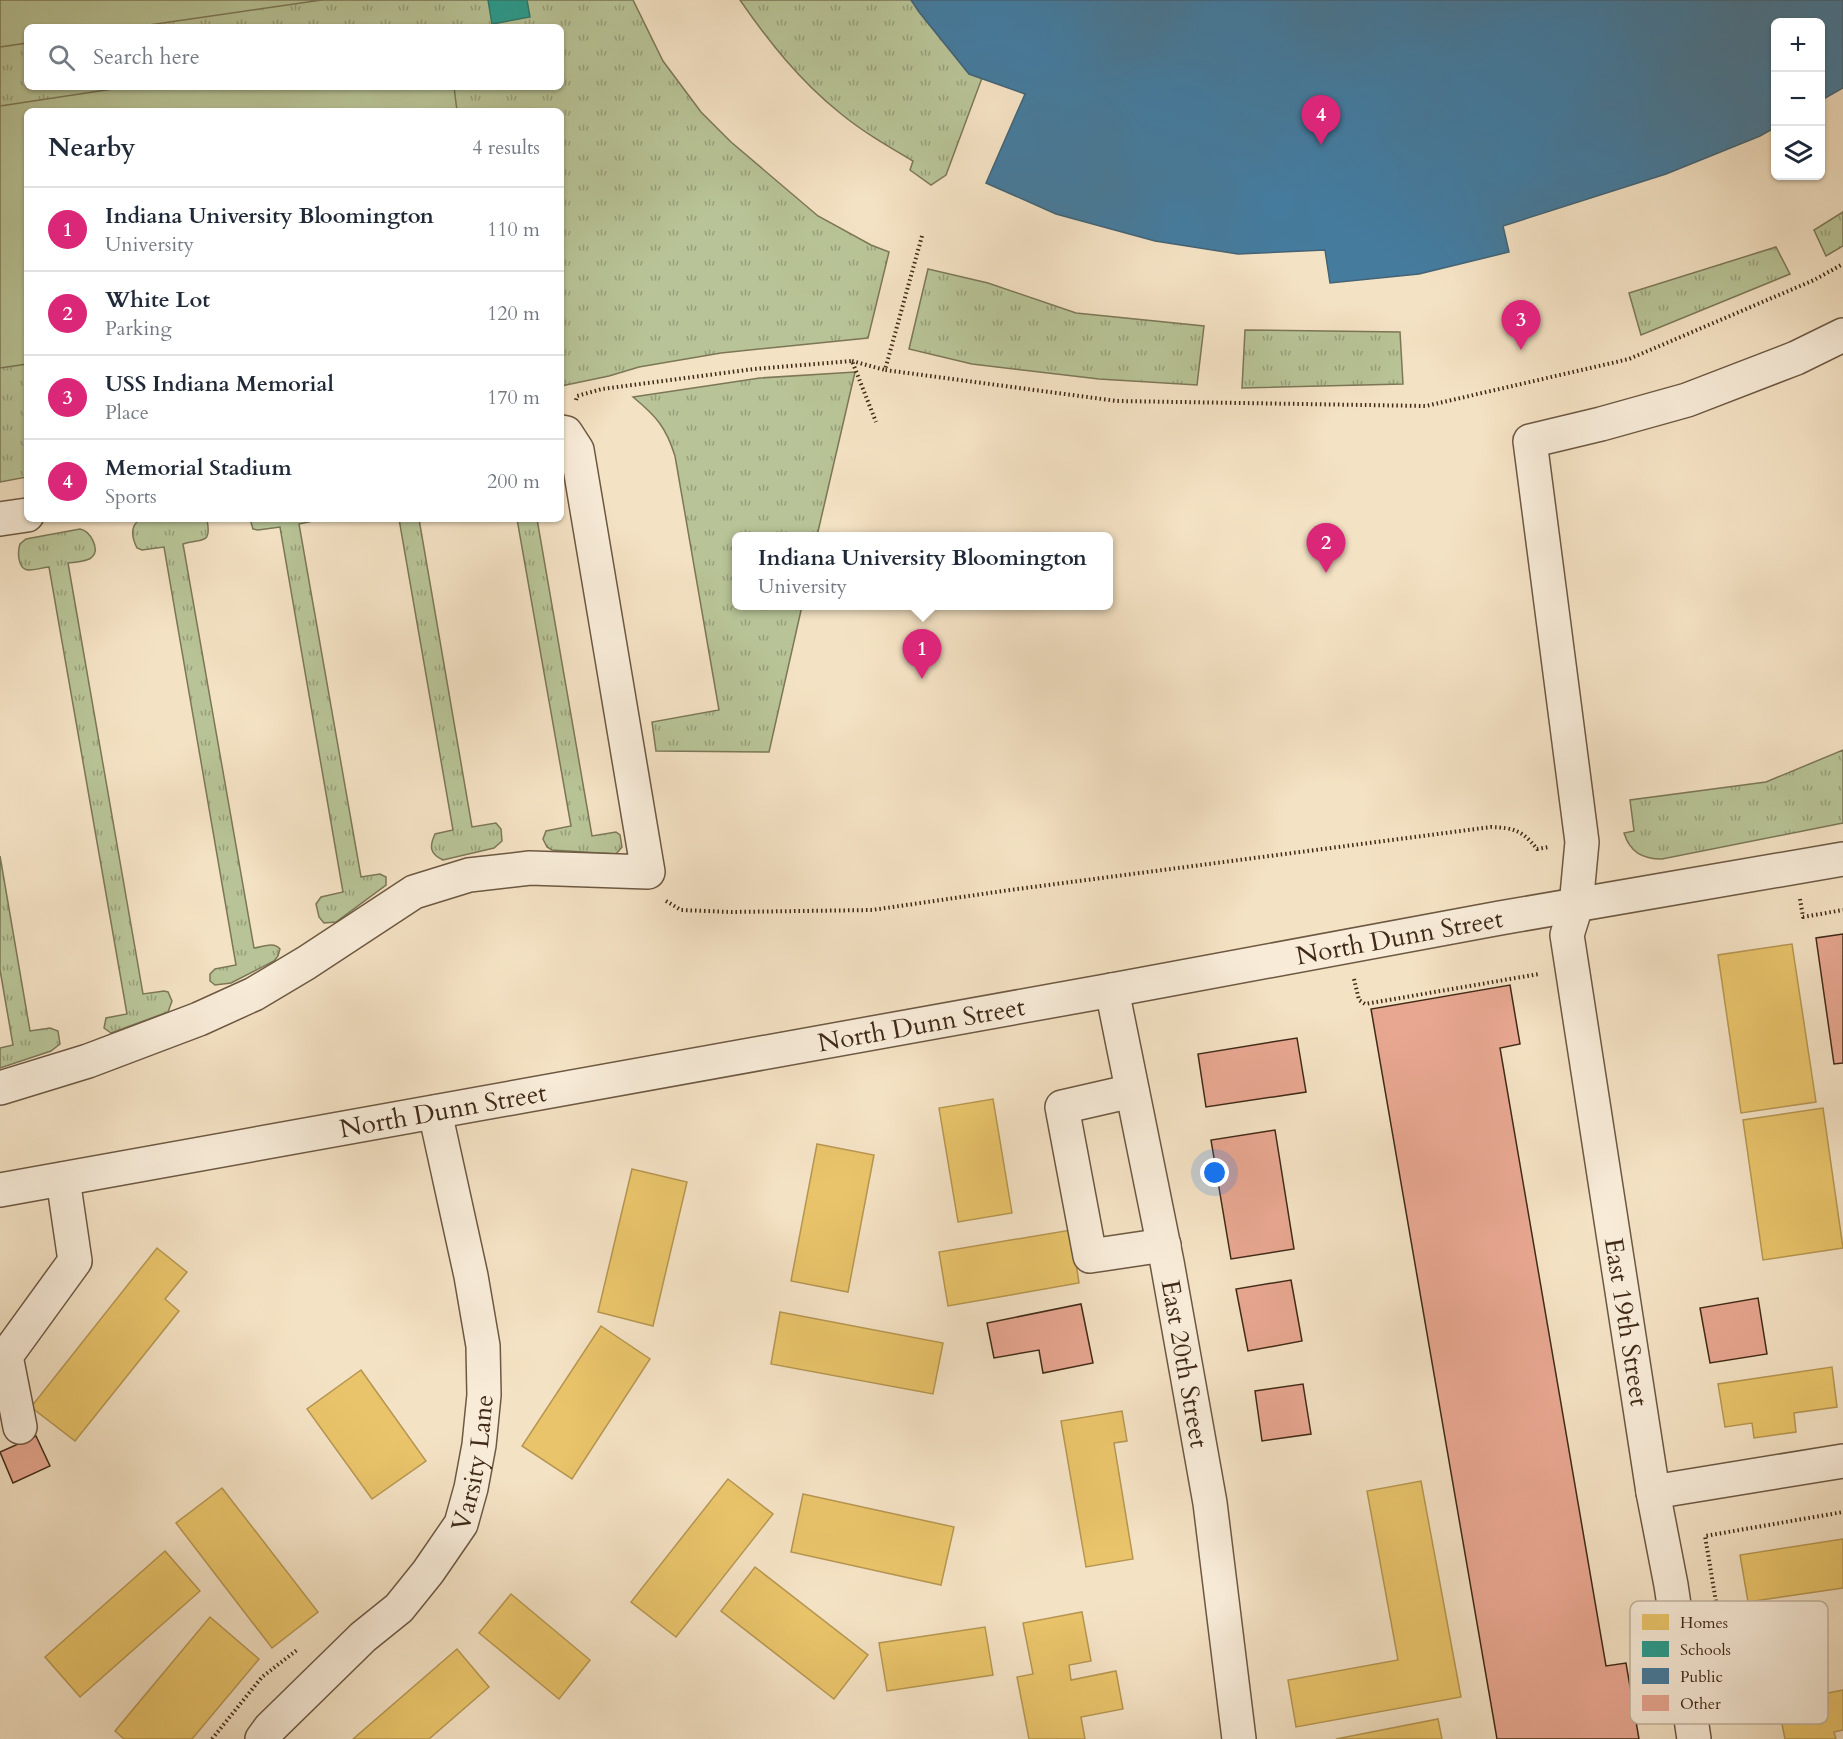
<!DOCTYPE html>
<html lang="en">
<head>
<meta charset="utf-8">
<style>
	body { margin:0; font-family:Cardo,serif; background:#f6f6f7; color:#1f2937 }
	.controls { position:absolute; right:18px; top:18px; display:grid; overflow:hidden; border-radius:9px; box-shadow:0 2px 4px #0004 }
	.controls button { width:54px; height:54px; display:grid; place-items:center; padding:0; border:0; border-bottom:2px solid #e0e1e3; background:#fff; color:#1f2937; font:30px sans-serif }
	.you { position:absolute; left:1215px; top:1173px; width:21px; height:21px; margin:-15px; border:4px solid #fff; border-radius:50%; background:#1a73e8; box-shadow:0 0 0 9px #1a73e833 }
	.badge { display:grid; place-items:center; width:39px; height:39px; border-radius:50%; background:#db2777; color:#fff; font-size:20px; font-weight:700 }
	.pin { position:absolute; translate:-50% -50px; filter:drop-shadow(0 2px 3px #0008) }
	.pin::after { content:''; position:absolute; top:32px; width:21px; height:18px; background:inherit; clip-path:polygon(0 0,100% 0,50% 100%) }
	.popup { position:absolute; left:732px; top:532px; width:381px; height:78px; box-sizing:border-box; display:grid; place-content:center; border-radius:9px; background:#fff; filter:drop-shadow(0 2px 4px #0005); font-size:20px; white-space:nowrap; color:#747a83 }
	.popup b { font-size:22px; color:#1f2937 }
	.popup::after { content:''; position:absolute; left:50%; top:100%; margin-left:-12px; border:12px solid transparent; border-top-color:#fff }
	.list { margin:0; padding:0; list-style:none }
	h2 { display:flex; justify-content:space-between; align-items:center; height:78px; margin:0; padding:0 24px; font-size:26px }
	h2 small { font-size:20px; font-weight:400; color:#747a83 }
	.list li { display:grid; grid-template-columns:39px 1fr auto; gap:18px; align-items:center; box-sizing:border-box; height:84px; padding:0 24px; border-top:2px solid #e0e1e3 }
	.list b { display:block; font-size:22px; white-space:nowrap }
	.list p { margin:0; font-size:20px; white-space:nowrap; color:#747a83 }
	.list em { font-size:20px; font-style:normal; color:#747a83 }
	.icon { flex:none; width:33px; height:33px; fill:none; stroke:currentColor; stroke-width:2; stroke-linecap:round; stroke-linejoin:round }
	.map { position:relative; flex:none; width:1843px; height:1739px; overflow:hidden }
	.search { position:absolute; background:#fff; box-shadow:0 2px 4px #0004; left:24px; top:24px; width:540px; height:66px; display:flex; align-items:center; gap:15px; box-sizing:border-box; padding:0 21px; border-radius:9px; color:#747a83; font-size:22px }
	.panel { position:absolute; background:#fff; box-shadow:0 2px 4px #0004; left:24px; top:108px; width:540px; height:414px; border-radius:9px }
	.map>svg:first-child { display:block }
</style>
</head>
<body>
<div class="map">
<svg width="1843" height="1739" viewBox="0 0 1843 1739">
	<defs>
		<pattern id="grass-tufts" width="24" height="20" patternUnits="userSpaceOnUse" patternTransform="scale(1.5)"><rect width="24" height="20" fill="#b8c497"/><path d="M3 7l-1-3M5 7V3M7 7l1-3M15 17l-1-3M17 17v-4M19 17l1-3" fill="none" stroke="#979f7a"/></pattern>
	</defs>
	<rect width="100%" height="100%" fill="#f4e2c4"/>
	<filter id="stains"><feTurbulence type="fractalNoise" baseFrequency=".00333" numOctaves="4"/><feColorMatrix values="0 0 0 0 .2 0 0 0 0 .09 0 0 0 0 .02 0 0 0 .5 -.17"/></filter>
	<radialGradient id="worn" r=".72"><stop offset=".6" stop-color="#630" stop-opacity="0"/><stop offset="1" stop-color="#630" stop-opacity=".3"/></radialGradient>
	<!-- grass -->
	<g fill="url(#grass-tufts)" stroke="#7c7757" stroke-width="1.5" fill-rule="evenodd">
		<path d="M0 0H633L663 61 701 112 731 142 818 216 871 245 889 252 868 338 721 353 639 367 609 376 561 386V111H27V477L0 482ZM27 27H561V87H27Z"/>
		<path d="M740 0H911L982 78 946 175 931 185 910 170 913 161C889 147 863 132 840 113 800 81 769 42 740 0Z"/>
		<path d="M1843 212V246L1826 256 1814 230Z"/>
		<path d="M1776 247 1790 274 1641 335 1629 293Z"/>
		<path d="M928 269 988 283 1076 313 1204 326 1197 385 1099 379 972 364 909 349Z"/>
		<path d="M1245 330 1400 332 1403 384 1242 388Z"/>
		<path d="M855 372 817 536H736V606H802L769 752 656 751 652 722 719 710 675 456C666 427 656 416 633 397L760 378Z"/>
		<path d="M140 519 207 520C212 545 202 538 183 544L254 948C262 947 274 941 280 949L278 956 274 961 231 983 215 985 210 981V974L215 969 236 965 164 547 142 550 137 548C132 538 130 526 140 519Z"/>
		<path d="M250 519H322L299 524 361 877 380 874 386 877V885L336 922 324 923 319 917 316 904 321 897 343 892 280 527 258 530 253 529Z"/>
		<path d="M399 519H419L472 827 496 823 501 829 502 841 494 848 443 860C430 854 429 847 435 834L453 830Z"/>
		<path d="M517 519H537L592 836 616 832 620 835 622 847 616 854 552 850 547 847 543 839 546 831 571 826Z"/>
		<path d="M80 529C91 531 100 550 92 557 88 562 74 562 68 563L143 994 164 991 168 992 172 1001 168 1012 111 1033 104 1028 106 1018 127 1014 49 567C36 568 22 577 19 559 18 553 18 550 20 544L26 539Z"/>
		<path d="M1843 750V823L1662 859C1642 859 1630 852 1624 833L1634 831 1630 800 1766 782Z"/>
		<path d="M0 856 30 1031 50 1028 58 1031 60 1044 51 1051 0 1068V1048L13 1045 0 970Z"/>
	</g>
	<!-- garden -->
	<g fill="#b8c497" stroke="#7c7757" stroke-width="1.5">
		<path d="M0 0H322L135 27H27V43L0 47Z"/>
		<path d="M126 87H454L457 111H27V364L0 368V106Z"/>
	</g>
	<!-- homes -->
	<g fill="#e9c46a" stroke="#b69651" stroke-width="1.5">
		<path d="M1792 944 1816 1102 1741 1113 1718 955Z"/>
		<path d="M993 1099 1012 1213 958 1222 939 1108Z"/>
		<path d="M1823 1108 1843 1248 1763 1260 1743 1120Z"/>
		<path d="M817 1144 874 1155 848 1292 791 1281Z"/>
		<path d="M632 1169 687 1182 653 1326 598 1312Z"/>
		<path d="M1071 1230 1079 1283 948 1306 939 1252Z"/>
		<path d="M157 1248 187 1272 165 1299 179 1311 75 1441 31 1407Z"/>
		<path d="M780 1312 943 1343 933 1394 771 1364Z"/>
		<path d="M601 1326 650 1359 572 1479 522 1446Z"/>
		<path d="M1832 1367 1837 1407 1794 1413 1796 1432 1754 1438 1752 1423 1725 1427 1718 1384Z"/>
		<path d="M361 1370 426 1461 372 1499 307 1409Z"/>
		<path d="M1122 1411 1127 1441 1114 1443 1133 1559 1086 1567 1061 1421Z"/>
		<path d="M728 1479 773 1514 676 1637 631 1602Z"/>
		<path d="M1421 1481 1461 1697 1296 1727 1288 1680 1398 1660 1367 1491Z"/>
		<path d="M222 1488 318 1612 272 1648 176 1523Z"/>
		<path d="M803 1494 954 1527 941 1585 791 1552Z"/>
		<path d="M1843 1539V1588L1748 1602 1740 1555Z"/>
		<path d="M165 1551 200 1591 80 1697 45 1657Z"/>
		<path d="M755 1567 868 1655 834 1699 721 1611Z"/>
		<path d="M511 1594 590 1660 559 1699 479 1633Z"/>
		<path d="M1082 1612 1091 1661 1069 1665 1071 1680 1116 1671 1123 1709 1081 1717 1085 1739H1029L1017 1677 1033 1674 1023 1623Z"/>
		<path d="M210 1617 259 1659 192 1739H124L115 1731Z"/>
		<path d="M985 1627 993 1675 887 1691 879 1643Z"/>
		<path d="M457 1649 489 1687 429 1739H353Z"/>
		<path d="M1825 1682 1828 1693 1843 1690V1730L1834 1732 1836 1739H1785L1781 1719 1769 1721 1763 1694Z"/>
		<path d="M1438 1719 1442 1739H1336Z"/>
	</g>
	<!-- schools -->
	<path fill="#2a9d8f" stroke="#317a6b" stroke-width="1.5" d="M488 0H527L530 17 492 24Z"/>
	<!-- public -->
	<path fill="#457b9d" stroke="#446375" stroke-width="1.5" d="M911 0H1843V88L1820 101V22H1776V127L1760 136 1666 174 1503 226 1509 252 1419 274 1330 283 1325 250 1238 254 1155 241 1056 214 986 183 1025 94 969 74 919 12Z"/>
	<!-- building -->
	<g fill="#e8a791" stroke="#402a17" stroke-width="1.5">
		<path d="M1843 934V1063L1834 1064 1816 938Z"/>
		<path d="M1510 985 1520 1044 1500 1048 1606 1666 1626 1663 1639 1739H1497L1371 1009Z"/>
		<path d="M1297 1038 1306 1092 1206 1107 1198 1054Z"/>
		<path d="M1275 1130 1294 1249 1231 1259 1211 1140Z"/>
		<path d="M1291 1280 1302 1341 1248 1351 1236 1289Z"/>
		<path d="M1758 1298 1767 1354 1710 1363 1700 1308Z"/>
		<path d="M1081 1304 1093 1363 1043 1373 1039 1350 994 1358 987 1323Z"/>
		<path d="M1303 1384 1311 1434 1262 1441 1255 1391Z"/>
		<path d="M36 1436 50 1466 13 1483 0 1452Z"/>
	</g>
	<g fill="none" stroke-linecap="round" stroke-linejoin="round">
		<!-- minor casing -->
		<g stroke="#6d5842" stroke-width="36">
			<g id="minor">
				<path d="M0 519 27 515"/>
				<path id="s1" d="M1112 990 1167 1262 1210 1503 1239 1739"/>
				<path d="M0 1088 88 1061 199 1019 254 994 306 963 414 892 469 875 530 868 648 872 577 450 566 433 561 432"/>
				<path d="M1132 1091 1062 1107 1090 1256 1164 1245"/>
				<path id="s2" d="M0 1190 1112 990 1500 918 1843 859"/>
				<path d="M20 1427 6 1356 75 1261 63 1179"/>
				<path d="M1653 1492 1843 1461"/>
				<path id="s3" d="M262 1739 270 1728 363 1637 399 1608 428 1572 461 1524 471 1488 479 1445 484 1395 483 1346 471 1276 435 1112"/>
				<path d="M1694 1739 1671 1585 1653 1492 1567 935 1576 906 1582 842 1530 441 1601 424 1687 400 1796 358 1843 335"/>
			</g>
		</g>
		<!-- path -->
		<g stroke="#402a17" stroke-width="4" stroke-dasharray="1.5 3" stroke-linecap="butt">
			<path d="M922 236 885 370 1117 401 1426 406 1629 359 1814 280 1843 264"/>
			<path d="M852 361 885 370"/>
			<path d="M576 400 577 396 602 389 754 369 852 361 876 422"/>
			<path d="M1800 899 1803 917 1843 910"/>
			<path d="M666 901 681 910 731 912 872 910 1010 890 1491 827C1514 828 1522 830 1537 849L1549 847"/>
			<path d="M1354 979 1359 1000 1365 1004 1539 974"/>
			<path d="M1714 1635 1720 1626 1705 1536 1843 1512"/>
			<path d="M212 1739 262 1677 297 1650"/>
		</g>
		<!-- minor -->
		<use href="#minor" stroke="#f8ecd9" stroke-width="33"/>
	</g>
	<g text-anchor="middle" stroke-width="6" stroke-linejoin="round" paint-order="stroke">
		<!-- street labels -->
		<g font-size="26" fill="#402a17" stroke="#f8ecd9">
			<text dy="9" stroke="none"><textPath href="#s2" startOffset="1422">North Dunn Street</textPath></text>
			<text dy="9" stroke="none"><textPath href="#s2" startOffset="936">North Dunn Street</textPath></text>
			<text dy="9" stroke="none"><textPath href="#s2" startOffset="450">North Dunn Street</textPath></text>
			<text transform="translate(1627 1322) rotate(81)" y="9">East 19th Street</text>
			<text dy="9" stroke="none"><textPath href="#s1" startOffset="381">East 20th Street</textPath></text>
			<text dy="9" stroke="none"><textPath href="#s3" startOffset="357">Varsity Lane</textPath></text>
		</g>
	</g>
	<!-- legend -->
	<rect x="1630" y="1601" width="198" height="123" rx="9" fill="#f8ecd9" stroke="#c1b29f" stroke-width="1.5"/>
	<rect x="1642" y="1614" width="27" height="16" fill="#e9c46a"/>
	<rect x="1642" y="1641" width="27" height="16" fill="#2a9d8f"/>
	<rect x="1642" y="1668" width="27" height="16" fill="#457b9d"/>
	<rect x="1642" y="1695" width="27" height="16" fill="#e8a791"/>
	<g font-size="16" fill="#402a17">
		<text x="1680" y="1628">Homes</text>
		<text x="1680" y="1655">Schools</text>
		<text x="1680" y="1682">Public</text>
		<text x="1680" y="1709">Other</text>
	</g>
	<rect width="100%" height="100%" filter="url(#stains)"/>
	<rect width="100%" height="100%" fill="url(#worn)"/>
</svg>
<div class="controls">
<button>+</button>
<button>−</button>
<button><svg class="icon" aria-label="layers" viewBox="0 0 24 24"><path d="M12 4l9 5-9 5-9-5zM3 14l9 5 9-5"/></svg></button>
</div>
<div class="you"></div>
<div class="pin badge" style="left:922px;top:679px">1</div>
<div class="popup"><b>Indiana University Bloomington</b>University</div>
<div class="pin badge" style="left:1326px;top:573px">2</div>
<div class="pin badge" style="left:1521px;top:350px">3</div>
<div class="pin badge" style="left:1321px;top:145px">4</div>
<div class="search"><svg class="icon" aria-label="search" viewBox="0 0 24 24"><circle cx="10" cy="10" r="6"/><path d="M15 15l6 6"/></svg>Search here</div>
<section class="panel">
<h2>Nearby<small>4 results</small></h2>
<ul class="list">
<li><span class="badge">1</span><div><b>Indiana University Bloomington</b><p>University</p></div><em>110 m</em></li>
<li><span class="badge">2</span><div><b>White Lot</b><p>Parking</p></div><em>120 m</em></li>
<li><span class="badge">3</span><div><b>USS Indiana Memorial</b><p>Place</p></div><em>170 m</em></li>
<li><span class="badge">4</span><div><b>Memorial Stadium</b><p>Sports</p></div><em>200 m</em></li>
</ul>
</section>
</div>
</body>
</html>
